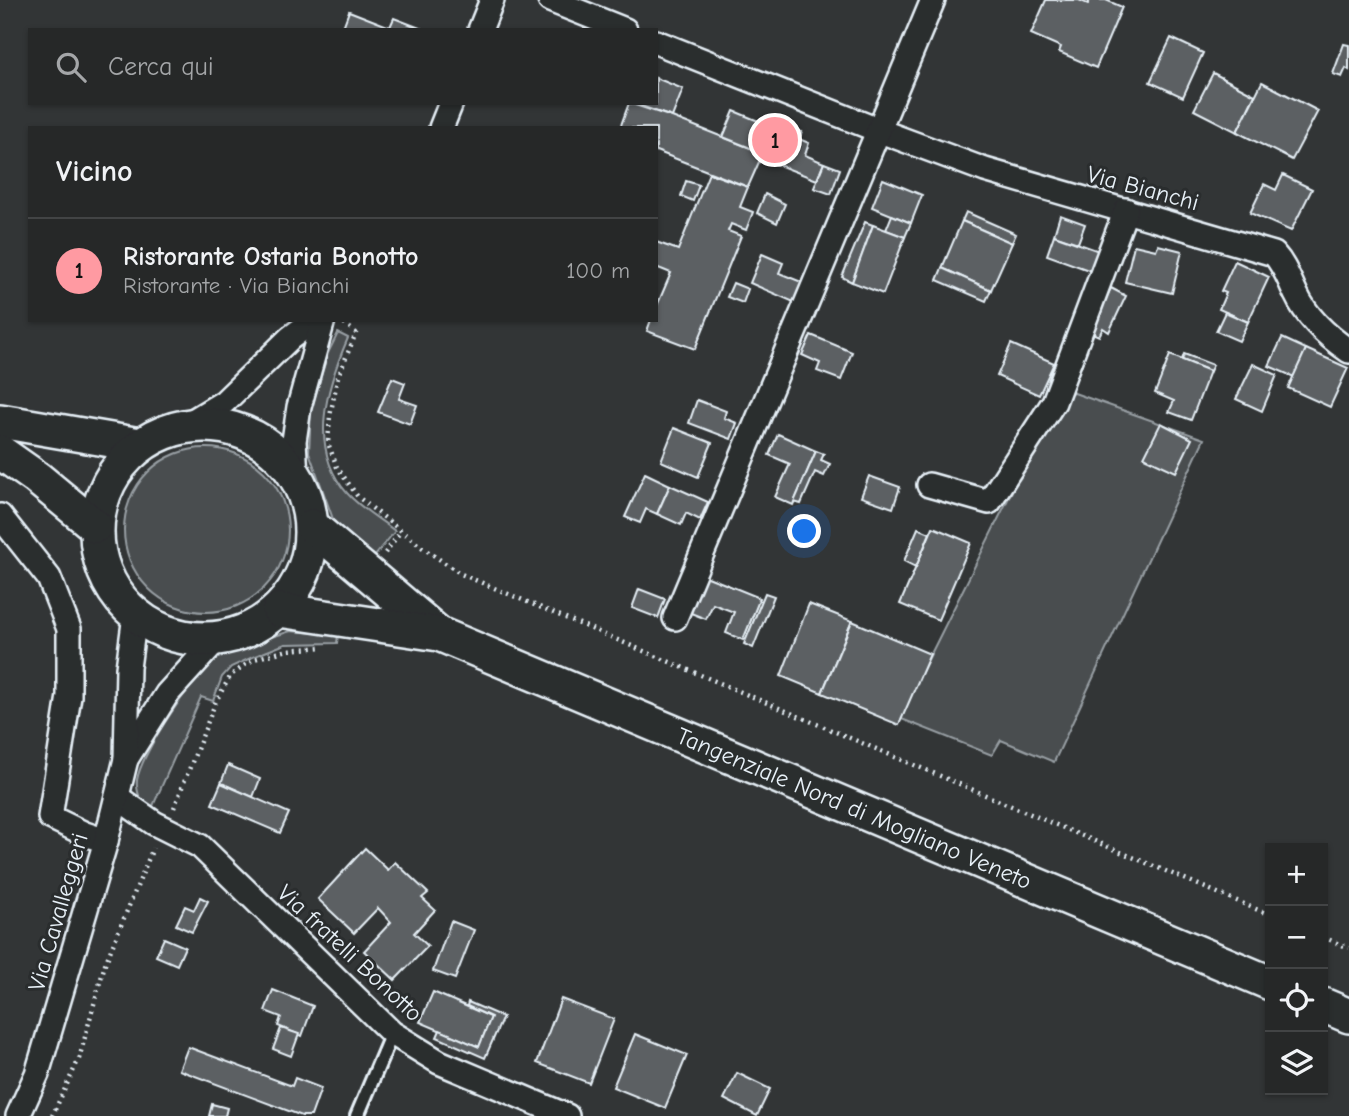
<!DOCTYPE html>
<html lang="it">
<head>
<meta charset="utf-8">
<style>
	body { margin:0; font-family:"Comic Neue",sans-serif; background:#2e3030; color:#f1f3f6 }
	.controls { position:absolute; right:21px; bottom:21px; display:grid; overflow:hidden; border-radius:0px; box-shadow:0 2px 5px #0004 }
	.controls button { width:63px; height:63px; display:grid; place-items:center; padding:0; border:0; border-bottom:2px solid #424445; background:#262828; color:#f1f3f6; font:35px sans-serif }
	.you { position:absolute; left:805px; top:532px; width:24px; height:24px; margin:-18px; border:5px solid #fff; border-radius:50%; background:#1a73e8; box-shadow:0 0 0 10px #1a73e833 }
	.badge { display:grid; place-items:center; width:46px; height:46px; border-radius:50%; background:#ff9aa2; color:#111; font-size:23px; font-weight:700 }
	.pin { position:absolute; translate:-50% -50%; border:4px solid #fff; box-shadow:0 2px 7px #0006 }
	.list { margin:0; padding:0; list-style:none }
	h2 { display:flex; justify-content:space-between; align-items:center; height:91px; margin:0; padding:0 28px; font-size:30px }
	h2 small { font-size:23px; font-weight:400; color:#a4a6a8 }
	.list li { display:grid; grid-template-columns:46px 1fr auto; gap:21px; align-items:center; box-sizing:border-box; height:105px; padding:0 28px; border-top:2px solid #424445 }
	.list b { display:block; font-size:26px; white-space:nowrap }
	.list p { margin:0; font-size:23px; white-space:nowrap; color:#a4a6a8 }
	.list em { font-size:23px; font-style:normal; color:#a4a6a8 }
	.icon { flex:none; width:38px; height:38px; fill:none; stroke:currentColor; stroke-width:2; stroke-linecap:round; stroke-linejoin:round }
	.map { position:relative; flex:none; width:1349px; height:1116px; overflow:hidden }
	.search { position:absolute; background:#262828; box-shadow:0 2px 5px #0004; left:28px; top:28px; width:630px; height:77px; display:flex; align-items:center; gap:18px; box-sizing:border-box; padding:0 24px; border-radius:0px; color:#a4a6a8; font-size:26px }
	.panel { position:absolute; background:#262828; box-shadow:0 2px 5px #0004; left:28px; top:126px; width:630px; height:196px; border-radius:0px }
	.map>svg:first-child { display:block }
</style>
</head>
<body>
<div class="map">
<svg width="1349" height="1116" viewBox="0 0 1349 1116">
	<rect width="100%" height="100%" fill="#323536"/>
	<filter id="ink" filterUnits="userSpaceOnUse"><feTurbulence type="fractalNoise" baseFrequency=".0143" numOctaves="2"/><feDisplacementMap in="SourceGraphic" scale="14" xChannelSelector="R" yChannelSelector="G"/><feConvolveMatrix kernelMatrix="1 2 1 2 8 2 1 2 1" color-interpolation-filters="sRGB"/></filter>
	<g filter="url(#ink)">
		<!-- green -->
		<g fill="#494d4f" stroke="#989fa4" stroke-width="2">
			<path d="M338 333 348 338C327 386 307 448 347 493 360 508 380 519 395 531L371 561 347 541 333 519 309 452 311 410 328 353Z"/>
			<path d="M1063 389 1204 439 1054 762 1001 740 992 755 899 718Z"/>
			<circle cx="206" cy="530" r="82"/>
			<path d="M291 631 338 635 337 643 285 644 255 656 231 667 222 677 213 701 201 697 153 806 141 801C138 794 136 788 137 780 141 753 196 670 220 657 242 645 268 638 291 631Z"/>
		</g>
		<!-- building -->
		<g fill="#5c6063" stroke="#e8f1f8" stroke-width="2">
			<path d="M1046 0H1079L1088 4 1090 0H1106L1122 7 1096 68 1059 52 1061 47 1031 34Z"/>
			<path d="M349 11 390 27 394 18 425 30H342Z"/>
			<path d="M1171 38 1203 53 1183 97 1150 82Z"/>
			<path d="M1344 44 1349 45V70L1346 68 1342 77 1333 74Z"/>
			<path d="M1213 73 1255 95 1237 132 1194 110Z"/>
			<path d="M656 78 683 89 672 117 641 106 643 103H656Z"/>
			<path d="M1262 82 1318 111 1292 160 1237 132Z"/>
			<path d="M629 103 672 117 763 153 748 187 656 151V128H620Z"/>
			<path d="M734 111 773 127 763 153 723 137Z"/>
			<path d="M782 125 802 132 799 139 809 143 805 155 824 163 817 180 768 161Z"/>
			<path d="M824 163 840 169 831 194 814 188Z"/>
			<path d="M709 173 748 187 740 207 753 212 746 230 731 224 728 231 741 236 695 349 647 331 651 320H656V308L671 273 656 267V242L678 250Z"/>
			<path d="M1283 175 1312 189 1291 231 1250 213 1264 184 1276 190Z"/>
			<path d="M883 179 922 195 911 223 872 207Z"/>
			<path d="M686 181 699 185 693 201 681 196Z"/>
			<path d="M765 194 785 204 777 223 757 213Z"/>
			<path d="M966 212 1016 234 1012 243 962 221Z"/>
			<path d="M892 215 911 223 905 237 886 230Z"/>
			<path d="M1060 215 1085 224 1078 243 1054 235Z"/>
			<path d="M962 221 1012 243 991 290 942 268Z"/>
			<path d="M865 222 873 225 852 282 842 277Z"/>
			<path d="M873 225 905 237 883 294 852 282Z"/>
			<path d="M1054 235 1102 252 1094 272 1047 255Z"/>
			<path d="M1134 245 1156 250 1158 245 1182 251 1172 293 1125 282Z"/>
			<path d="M762 254 783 263 779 273 804 283 796 303 750 283Z"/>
			<path d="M1235 261 1269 277 1248 322 1219 309 1226 293 1221 291Z"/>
			<path d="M942 268 991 290 986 301 937 280Z"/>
			<path d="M733 283 748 289 743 303 727 297Z"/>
			<path d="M1111 288 1126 296 1109 332 1103 328 1099 336 1090 332Z"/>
			<path d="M1225 312 1248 322 1239 341 1216 331Z"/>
			<path d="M811 335 852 352 841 380 817 371 820 363 802 355Z"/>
			<path d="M1282 338 1306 349 1294 377 1269 366Z"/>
			<path d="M1011 344 1054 363 1039 395 997 376Z"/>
			<path d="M1306 349 1348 368 1330 407 1288 388Z"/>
			<path d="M1184 354 1213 365 1210 371 1182 360Z"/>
			<path d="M1170 355 1210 371 1191 420 1169 412 1174 401 1155 393Z"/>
			<path d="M1253 364 1277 375 1262 411 1236 399Z"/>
			<path d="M392 378 405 383 399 399 417 405 410 424 378 412Z"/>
			<path d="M697 400 726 411 724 418 737 423 731 439 689 423Z"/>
			<path d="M1161 423 1192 439 1176 472 1144 457Z"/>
			<path d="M674 428 712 443 698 477 661 461Z"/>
			<path d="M778 434 816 451 793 505 775 497 790 464 769 455Z"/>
			<path d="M816 451 824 454 821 460 830 464 824 476 815 472 801 504 794 502Z"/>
			<path d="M645 473 670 485 657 514 646 509 640 523 625 517Z"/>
			<path d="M869 476 900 487 893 508 861 497Z"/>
			<path d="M670 485 708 502 700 520 686 513 681 525 657 514Z"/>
			<path d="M933 527 971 543 938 620 900 604Z"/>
			<path d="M918 528 930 533 916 567 904 561Z"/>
			<path d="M703 575 760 598 743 640 726 633 734 612 713 604 706 619 688 612Z"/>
			<path d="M639 589 665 599 658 618 632 608Z"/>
			<path d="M765 593 774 596 753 648 744 644Z"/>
			<path d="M809 604 852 621 822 693 781 676Z"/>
			<path d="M852 621 930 654 899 725 822 693Z"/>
			<path d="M228 765 260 779 253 797 221 783Z"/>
			<path d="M221 783 289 813 280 833 212 804Z"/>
			<path d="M365 848 388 870 395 862 428 893 422 898 435 910 414 933 428 946 395 980 364 951 391 922 378 908 354 933 318 899Z"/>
			<path d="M200 897 208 901 192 932 176 925 185 906 194 910Z"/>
			<path d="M451 921 474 930 455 979 433 971Z"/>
			<path d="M164 938 185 947 177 965 156 956Z"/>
			<path d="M273 990 313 1006 302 1036 278 1026 281 1017 265 1011Z"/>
			<path d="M433 992 491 1017 479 1047 420 1022Z"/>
			<path d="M561 999 614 1019 589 1083 537 1063Z"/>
			<path d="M468 1002 503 1017 485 1058 437 1037 440 1030 479 1047 491 1017 467 1006Z"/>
			<path d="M281 1028 299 1034 291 1056 273 1049Z"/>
			<path d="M635 1034 687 1055 665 1108 613 1087Z"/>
			<path d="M188 1047 292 1086 295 1078 321 1088 311 1116H302L179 1070Z"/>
			<path d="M737 1073 770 1089 757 1116 724 1099Z"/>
			<path d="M212 1104 227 1108 225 1116H209Z"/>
		</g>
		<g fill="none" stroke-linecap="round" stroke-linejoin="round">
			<!-- service casing -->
			<g stroke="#e8f1f8" stroke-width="18">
				<path id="service" d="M357 1116 392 1033"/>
			</g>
			<!-- minor casing -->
			<g stroke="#e8f1f8" stroke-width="28">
				<g id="minor">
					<path d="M550 0 625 30"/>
					<path d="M480 30 492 0"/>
					<path d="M656 42 880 131 985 170 1274 254C1285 266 1289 280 1296 294 1307 318 1327 336 1349 351"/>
					<path d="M441 128 451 103"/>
					<path d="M186 425 224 402 290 338 314 320"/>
					<path d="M296 476 294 441 299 407 323 320"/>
					<path d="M929 485 989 502 1054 402 1126 210"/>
					<path d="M0 516 49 578 69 629V696L50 817 85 834 106 841"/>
					<path d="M675 618 933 0"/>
					<path d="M126 759 167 694 217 639"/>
					<path d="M117 797 154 823 200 846 392 1033 439 1062 567 1116"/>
					<path d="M18 1116 37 1074 106 841 126 759 128 668 135 615"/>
				</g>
			</g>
			<!-- secondary casing -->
			<g stroke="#e8f1f8" stroke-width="38">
				<g id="secondary">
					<path d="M0 421 140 445"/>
					<circle cx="204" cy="532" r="107"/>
					<path d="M0 452 37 478 95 526"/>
					<path d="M312 526 439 634"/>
					<path id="s1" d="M279 610 439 634 1270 983"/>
					<path d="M1323 1005 1349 1016"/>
				</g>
			</g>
			<!-- path -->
			<g stroke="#e8f1f8" stroke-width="4.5" stroke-dasharray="2 5" stroke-linecap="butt">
				<path d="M344 323 356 333 338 377 330 416 328 443 337 467 358 497 423 548 461 574 1270 915"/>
				<path d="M385 553 401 531"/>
				<path d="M174 808 216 701 231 675 254 659 288 650 323 647"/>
				<path d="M1323 937 1349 948"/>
				<path d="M52 1116 79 1059 105 964 153 848"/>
			</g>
			<!-- service -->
			<use href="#service" stroke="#2a2d2e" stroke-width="12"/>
			<!-- minor -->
			<use href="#minor" stroke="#2a2d2e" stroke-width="23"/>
			<!-- secondary -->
			<use href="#secondary" stroke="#2a2d2e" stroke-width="33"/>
		</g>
	</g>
	<g text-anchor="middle" stroke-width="6" stroke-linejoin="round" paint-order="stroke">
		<!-- street labels -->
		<g font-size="24" fill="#e8f1f8" stroke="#2a2d2e">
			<text transform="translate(1143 188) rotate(15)" y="8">Via Bianchi</text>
			<text dy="8" stroke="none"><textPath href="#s1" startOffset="612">Tangenziale Nord di Mogliano Veneto</textPath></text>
			<text transform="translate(58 912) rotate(-74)" y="8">Via Cavalleggeri</text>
			<text transform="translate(350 953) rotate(43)" y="8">Via fratelli Bonotto</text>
		</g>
	</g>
</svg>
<div class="controls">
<button>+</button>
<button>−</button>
<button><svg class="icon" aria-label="locate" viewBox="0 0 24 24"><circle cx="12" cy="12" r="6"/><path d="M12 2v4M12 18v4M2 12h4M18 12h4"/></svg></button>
<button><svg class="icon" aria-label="layers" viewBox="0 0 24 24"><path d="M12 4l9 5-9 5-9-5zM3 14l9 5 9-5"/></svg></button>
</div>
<div class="you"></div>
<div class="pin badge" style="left:775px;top:140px">1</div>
<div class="search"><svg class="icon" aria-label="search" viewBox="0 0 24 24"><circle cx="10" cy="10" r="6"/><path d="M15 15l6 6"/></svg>Cerca qui</div>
<section class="panel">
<h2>Vicino<small></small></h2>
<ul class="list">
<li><span class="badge">1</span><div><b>Ristorante Ostaria Bonotto</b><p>Ristorante · Via Bianchi</p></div><em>100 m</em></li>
</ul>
</section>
</div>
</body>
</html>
